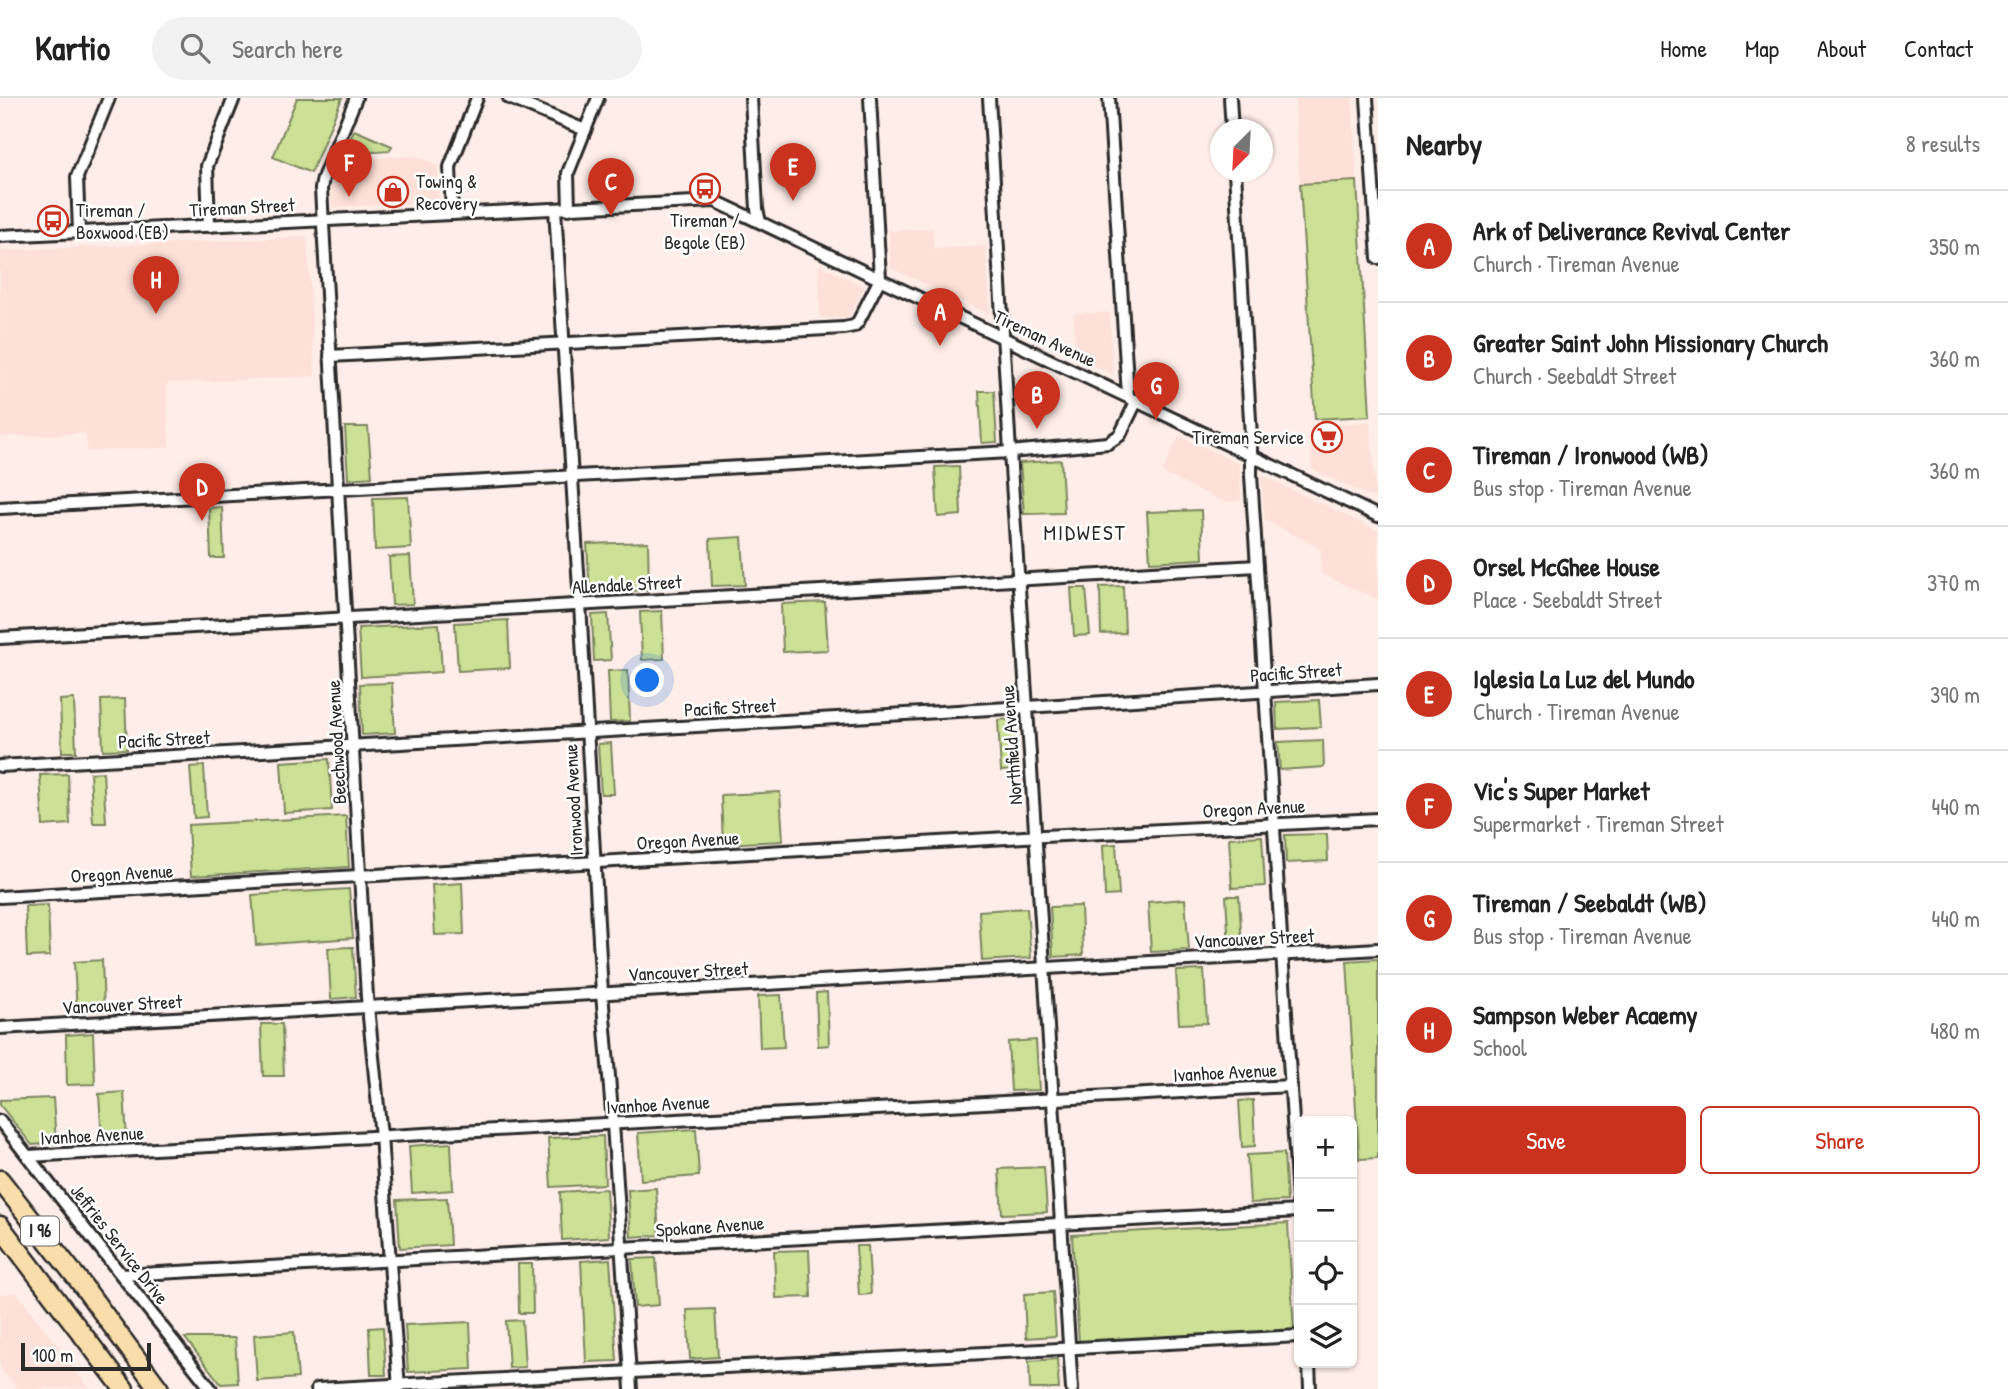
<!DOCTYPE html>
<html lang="en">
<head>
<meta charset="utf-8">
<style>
	body { margin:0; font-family:"Patrick Hand",sans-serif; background:#f2f2f2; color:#222 }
	.controls { position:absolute; right:21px; bottom:21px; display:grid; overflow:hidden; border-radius:10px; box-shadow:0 2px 5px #0004 }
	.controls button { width:63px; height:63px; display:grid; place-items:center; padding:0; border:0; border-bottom:2px solid #e0e0e0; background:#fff; color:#222; font:35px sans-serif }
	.compass { position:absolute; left:1210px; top:21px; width:63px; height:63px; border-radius:50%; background:#fff; box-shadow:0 2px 5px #0004; rotate:204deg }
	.scale { position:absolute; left:21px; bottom:18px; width:130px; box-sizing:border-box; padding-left:7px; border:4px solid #2b2b2b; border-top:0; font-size:19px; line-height:24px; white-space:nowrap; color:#2b2b2b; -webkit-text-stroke:5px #fff; paint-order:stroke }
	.you { position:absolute; left:648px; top:583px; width:24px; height:24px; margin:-18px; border:5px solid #fff; border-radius:50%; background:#1a73e8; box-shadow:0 0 0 10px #1a73e833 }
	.badge { display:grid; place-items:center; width:46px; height:46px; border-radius:50%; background:#c8321e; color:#fff; font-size:23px; font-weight:700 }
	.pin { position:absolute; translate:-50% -58px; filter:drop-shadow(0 2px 4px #0008) }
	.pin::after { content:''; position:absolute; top:37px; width:24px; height:21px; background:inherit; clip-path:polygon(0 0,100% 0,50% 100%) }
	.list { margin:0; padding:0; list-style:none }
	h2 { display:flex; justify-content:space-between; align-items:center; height:91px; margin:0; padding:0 28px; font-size:30px }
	h2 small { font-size:23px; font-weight:400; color:#767676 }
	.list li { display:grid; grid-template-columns:46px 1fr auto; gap:21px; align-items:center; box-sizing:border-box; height:112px; padding:0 28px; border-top:2px solid #e0e0e0 }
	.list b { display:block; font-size:26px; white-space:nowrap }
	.list p { margin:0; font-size:23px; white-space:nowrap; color:#767676 }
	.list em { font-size:23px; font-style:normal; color:#767676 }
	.actions { display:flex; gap:14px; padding:21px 28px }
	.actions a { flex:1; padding:16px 0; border:2px solid #c8321e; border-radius:10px; text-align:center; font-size:24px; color:#c8321e }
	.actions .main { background:#c8321e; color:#fff }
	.icon { flex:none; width:38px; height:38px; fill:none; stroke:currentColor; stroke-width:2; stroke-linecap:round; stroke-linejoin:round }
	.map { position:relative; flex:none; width:1378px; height:1291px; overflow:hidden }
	header { display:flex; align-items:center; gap:42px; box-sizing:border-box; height:98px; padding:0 35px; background:#fff; border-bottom:2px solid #e0e0e0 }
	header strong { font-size:33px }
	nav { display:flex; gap:38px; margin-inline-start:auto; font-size:24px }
	.search { width:490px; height:63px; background:#f2f2f2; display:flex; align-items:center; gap:18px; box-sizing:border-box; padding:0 24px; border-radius:38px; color:#767676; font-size:26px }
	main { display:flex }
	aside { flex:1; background:#fff }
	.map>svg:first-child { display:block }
</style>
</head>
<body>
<header>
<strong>Kartio</strong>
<div class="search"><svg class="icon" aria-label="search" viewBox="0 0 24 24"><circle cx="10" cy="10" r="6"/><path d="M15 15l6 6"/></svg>Search here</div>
<nav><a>Home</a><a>Map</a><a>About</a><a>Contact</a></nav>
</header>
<main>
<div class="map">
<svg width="1378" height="1291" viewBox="0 0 1378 1291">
	<rect width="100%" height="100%" fill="#feede8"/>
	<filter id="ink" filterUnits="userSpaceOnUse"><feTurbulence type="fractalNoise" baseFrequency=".0143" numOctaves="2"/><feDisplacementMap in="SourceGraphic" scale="14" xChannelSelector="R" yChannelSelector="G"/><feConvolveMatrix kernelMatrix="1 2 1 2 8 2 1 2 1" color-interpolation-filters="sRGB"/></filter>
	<g filter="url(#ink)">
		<!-- built -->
		<g fill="#fde0d8">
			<path d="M1295 0H1352L1357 83 1300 86Z"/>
			<path d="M416 58 438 68 439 104 332 109 331 89 342 61Z"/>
			<path d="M932 130 934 151 986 148 990 216 891 170 889 133Z"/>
			<path d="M307 139 315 278 166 285 169 349 87 353 86 335 0 339V153Z"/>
			<path d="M819 167 865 189 848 219 820 220Z"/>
			<path d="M1109 214 1113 276 1077 260 1075 240 1074 216Z"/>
			<path d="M1370 324 1376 401 1312 371 1310 328Z"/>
			<path d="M1179 338 1239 366 1241 402 1225 404 1162 375Z"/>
			<path d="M1261 377 1378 433V501L1321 476V451L1265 422Z"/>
			<path d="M17 1195 89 1290 17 1291 0 1269V1196Z"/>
		</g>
		<!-- green -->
		<g fill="#cce196" stroke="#7c8660" stroke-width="2">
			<path d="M297 0H342L311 75 273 59Z"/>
			<path d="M354 32 392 48 389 53 344 56Z"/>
			<path d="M1357 83 1370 318 1315 321 1300 86Z"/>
			<path d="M979 293H994L997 344 982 345Z"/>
			<path d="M345 329H368L372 379 348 381Z"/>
			<path d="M1061 362 1064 415 1024 416 1020 365Z"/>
			<path d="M959 368 961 417 938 419 935 369Z"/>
			<path d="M408 399 411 450 375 452 373 400Z"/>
			<path d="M222 409 224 460H211L209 410Z"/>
			<path d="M1201 412 1203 461 1150 464 1147 414Z"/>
			<path d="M742 439 745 487 712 488 710 441Z"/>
			<path d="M648 444 649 492 590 495 587 446Z"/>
			<path d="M410 458 413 506 392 507 389 459Z"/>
			<path d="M1123 488 1125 535 1101 536 1100 489Z"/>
			<path d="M1071 490H1086L1090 537 1074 538Z"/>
			<path d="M825 504 828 552 783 554 781 506Z"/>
			<path d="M662 513 664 561 642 562 640 514Z"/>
			<path d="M608 516 611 562 594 563 592 517Z"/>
			<path d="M508 522 510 570 458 573 455 525Z"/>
			<path d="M439 526 442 574 361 579 358 530Z"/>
			<path d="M628 572 630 623 610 624 608 573Z"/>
			<path d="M392 585 395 635 362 637 360 586Z"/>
			<path d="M74 601 76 654H62L60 602Z"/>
			<path d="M125 601 127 651 103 652 101 602Z"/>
			<path d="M1319 602 1321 629 1277 631 1276 604Z"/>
			<path d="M1015 621 1018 672 1001 673 998 622Z"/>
			<path d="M1323 642 1324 669 1280 672 1278 644Z"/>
			<path d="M611 645 614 696H601L598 646Z"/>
			<path d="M329 661 332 712 284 715 281 664Z"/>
			<path d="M204 668 207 719 194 720 190 669Z"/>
			<path d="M103 674 106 725H93L90 675Z"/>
			<path d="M68 676 70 726 43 728 40 677Z"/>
			<path d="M780 694 783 743 723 746 721 697Z"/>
			<path d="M346 718 349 769 191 778 188 727Z"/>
			<path d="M1327 736 1328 763 1286 765 1285 737Z"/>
			<path d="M1262 738 1265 788 1232 790 1229 740Z"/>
			<path d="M1116 746 1119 797 1105 798 1103 747Z"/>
			<path d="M462 785 464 836 435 837 432 787Z"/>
			<path d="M349 791 353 840 256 847 252 797Z"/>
			<path d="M1226 798H1239L1242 849 1229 850Z"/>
			<path d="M1185 801 1189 852 1151 854 1148 804Z"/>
			<path d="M48 807 50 858 27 859 25 808Z"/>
			<path d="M1081 808 1083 857 1053 859 1050 809Z"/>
			<path d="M1027 810 1031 860 982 863 979 813Z"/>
			<path d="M353 849 356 899 331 901 328 850Z"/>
			<path d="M1378 861V1060L1359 1061 1347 863Z"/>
			<path d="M102 862 104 912 77 914 74 864Z"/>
			<path d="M1204 872 1207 925 1179 926 1176 873Z"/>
			<path d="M827 894 829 947 818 948 816 895Z"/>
			<path d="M781 897 784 949 760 950 758 898Z"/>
			<path d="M261 926H282L284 978H263Z"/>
			<path d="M93 935 95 986 67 987 66 937Z"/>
			<path d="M1036 942 1039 992 1011 993 1008 944Z"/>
			<path d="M124 994 127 1041 102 1043 99 996Z"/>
			<path d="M53 1000 56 1045 32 1047 0 1007V1002Z"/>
			<path d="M1253 1002 1255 1048 1242 1049 1239 1003Z"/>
			<path d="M696 1031 699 1078 641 1082 638 1035Z"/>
			<path d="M603 1038 605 1086 551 1089 548 1040Z"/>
			<path d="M451 1045 453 1092 412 1095 409 1048Z"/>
			<path d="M1284 1055 1287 1103 1250 1105 1247 1057Z"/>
			<path d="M1044 1069 1047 1114 1002 1116 999 1071Z"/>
			<path d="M656 1090 659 1137 631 1139 628 1092Z"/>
			<path d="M606 1091 609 1139 562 1142 560 1094Z"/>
			<path d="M447 1100 450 1147 400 1150 397 1102Z"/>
			<path d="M1288 1125 1294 1232 1079 1244 1072 1137Z"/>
			<path d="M856 1148H868L871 1196 859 1197Z"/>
			<path d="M809 1152 811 1199 776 1200 774 1153Z"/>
			<path d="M656 1160 659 1207 635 1209 632 1161Z"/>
			<path d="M610 1161 617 1263 586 1264 581 1163Z"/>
			<path d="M518 1166H532L533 1215H519Z"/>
			<path d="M1053 1194 1056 1238 1026 1240 1024 1196Z"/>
			<path d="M715 1211 718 1259 690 1261 687 1212Z"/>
			<path d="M522 1222 525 1269 509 1270 506 1223Z"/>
			<path d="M470 1224 472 1271 408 1274 405 1227Z"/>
			<path d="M383 1229 386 1277H371L369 1230Z"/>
			<path d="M294 1234 298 1280 257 1283 254 1237Z"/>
			<path d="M185 1240H235L238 1285 221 1286Z"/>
			<path d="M1057 1261 1059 1291H1030L1029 1263Z"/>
		</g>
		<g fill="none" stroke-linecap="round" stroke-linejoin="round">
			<!-- minor casing -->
			<g stroke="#2b2b2b" stroke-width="16">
				<g id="minor">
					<path d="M356 0 323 80 321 91 367 899 381 1038 399 1291"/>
					<path d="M509 0 585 32"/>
					<path d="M751 0 757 111 760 124"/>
					<path d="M989 0 1010 354 1072 1291"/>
					<path d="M1109 0 1128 298"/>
					<path d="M1230 0 1232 32"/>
					<path d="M1367 0 1378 160"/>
					<path d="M1235 74 1251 338V377L1299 1115"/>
					<path d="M555 111 580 506 602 895 613 1026 631 1291"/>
					<path d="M569 111 568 75 598 0"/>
					<path d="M452 116 450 69 477 0"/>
					<path d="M209 128 207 68 234 0"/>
					<path d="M79 134 77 79 109 0"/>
					<path d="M0 138 715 103 1378 418"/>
					<path d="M330 258 844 230 854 228 858 224 880 181 870 0"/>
					<path d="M0 410 1010 354 1108 345 1120 337 1137 302"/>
					<path d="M0 540 1257 468"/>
					<path d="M0 668 1027 609 1378 586"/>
					<path d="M0 799 1024 739 1378 721"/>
					<path d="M0 930 1378 851"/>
					<path d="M0 1023 211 1291"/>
					<path d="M28 1058 1291 988"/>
					<path d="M122 1177 1299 1113"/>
					<path d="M1309 1265 1310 1291"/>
					<path d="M317 1291 1299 1238"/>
				</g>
			</g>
			<!-- highway casing -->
			<g stroke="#2b2b2b" stroke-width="23">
				<g id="highway">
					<path d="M0 1082 80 1184 159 1291"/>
					<path d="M0 1128 124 1291"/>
				</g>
			</g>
			<!-- minor -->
			<use href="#minor" stroke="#fff" stroke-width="10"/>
			<!-- highway -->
			<use href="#highway" stroke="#f9deab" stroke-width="18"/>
		</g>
	</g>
	<!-- icons -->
	<defs>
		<g id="bus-ring" transform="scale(1.575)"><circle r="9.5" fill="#fff" stroke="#c8321e" stroke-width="1.5"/><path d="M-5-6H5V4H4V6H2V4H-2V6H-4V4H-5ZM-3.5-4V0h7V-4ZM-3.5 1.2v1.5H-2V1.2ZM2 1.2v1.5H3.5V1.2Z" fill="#c8321e"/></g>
		<g id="shop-ring" transform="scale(1.575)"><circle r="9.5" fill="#fff" stroke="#c8321e" stroke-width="1.5"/><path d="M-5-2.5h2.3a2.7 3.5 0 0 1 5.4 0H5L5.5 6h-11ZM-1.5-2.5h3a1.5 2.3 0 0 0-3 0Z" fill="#c8321e"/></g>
		<g id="supermarket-ring" transform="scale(1.575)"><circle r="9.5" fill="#fff" stroke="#c8321e" stroke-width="1.5"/><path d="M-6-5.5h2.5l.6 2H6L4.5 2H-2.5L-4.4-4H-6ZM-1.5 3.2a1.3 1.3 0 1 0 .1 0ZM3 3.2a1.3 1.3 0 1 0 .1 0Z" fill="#c8321e"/></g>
	</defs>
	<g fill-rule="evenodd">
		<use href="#bus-ring" x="705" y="91"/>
		<use href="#shop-ring" x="393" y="94"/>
		<use href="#bus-ring" x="53" y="123"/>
		<use href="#supermarket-ring" x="1327" y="339"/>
	</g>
	<g text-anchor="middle" stroke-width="5" stroke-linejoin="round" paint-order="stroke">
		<!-- shield labels -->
		<rect fill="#fff" stroke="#6b6b6b" stroke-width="2" x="21" y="1118.5" width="38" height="29" rx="5"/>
		<g font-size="18" font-weight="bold" fill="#2b2b2b">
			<text x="40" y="1139">I 96</text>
		</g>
		<!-- poi labels -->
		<g font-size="19" fill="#2b2b2b" stroke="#fff" text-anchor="start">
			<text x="416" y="90">Towing &amp;<tspan x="416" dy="22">Recovery</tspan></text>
			<text x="76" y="119">Tireman /<tspan x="76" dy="22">Boxwood (EB)</tspan></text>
			<text x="705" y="129" text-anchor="middle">Tireman /<tspan x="705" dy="22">Begole (EB)</tspan></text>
			<text x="1304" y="346" text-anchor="end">Tireman Service</text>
		</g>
		<!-- street labels -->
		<g font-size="19" fill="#2b2b2b" stroke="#fff">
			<text transform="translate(242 109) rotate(-3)" y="7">Tireman Street</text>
			<text transform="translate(1045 240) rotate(25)" y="7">Tireman Avenue</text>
			<text transform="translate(627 486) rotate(-3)" y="7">Allendale Street</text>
			<text transform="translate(1296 574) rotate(-4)" y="7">Pacific Street</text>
			<text transform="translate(730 609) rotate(-3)" y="7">Pacific Street</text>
			<text transform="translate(164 641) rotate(-3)" y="7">Pacific Street</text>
			<text transform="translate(336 644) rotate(-93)" y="7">Beechwood Avenue</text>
			<text transform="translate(1011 647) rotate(-94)" y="7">Northfield Avenue</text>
			<text transform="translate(573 702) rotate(-93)" y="7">Ironwood Avenue</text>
			<text transform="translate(1254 710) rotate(-3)" y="7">Oregon Avenue</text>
			<text transform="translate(688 742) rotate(-3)" y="7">Oregon Avenue</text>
			<text transform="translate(122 775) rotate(-3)" y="7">Oregon Avenue</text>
			<text transform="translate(1254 840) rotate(-3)" y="7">Vancouver Street</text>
			<text transform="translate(688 873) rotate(-3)" y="7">Vancouver Street</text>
			<text transform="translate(122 906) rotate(-3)" y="7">Vancouver Street</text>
			<text transform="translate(1225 974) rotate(-3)" y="7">Ivanhoe Avenue</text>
			<text transform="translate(658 1006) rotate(-3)" y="7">Ivanhoe Avenue</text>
			<text transform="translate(92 1037) rotate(-3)" y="7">Ivanhoe Avenue</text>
			<text transform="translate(710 1128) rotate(-4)" y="7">Spokane Avenue</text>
			<text transform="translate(120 1146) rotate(52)" y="7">Jeffries Service Drive</text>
		</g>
		<!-- neighbourhood labels -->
		<g font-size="21" letter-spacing="2" fill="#2b2b2b" stroke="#fff">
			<text x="1085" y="442">MIDWEST</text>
		</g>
	</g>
</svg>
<div class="controls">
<button>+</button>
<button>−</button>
<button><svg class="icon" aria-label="locate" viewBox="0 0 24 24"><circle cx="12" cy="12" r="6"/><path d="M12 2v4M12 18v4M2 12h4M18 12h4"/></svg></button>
<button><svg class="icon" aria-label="layers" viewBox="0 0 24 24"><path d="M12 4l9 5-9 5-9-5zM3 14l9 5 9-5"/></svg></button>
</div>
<svg class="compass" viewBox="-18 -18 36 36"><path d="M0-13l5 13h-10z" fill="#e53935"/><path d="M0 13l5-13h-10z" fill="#767676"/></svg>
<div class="scale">100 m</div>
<div class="you"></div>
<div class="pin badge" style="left:940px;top:248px">A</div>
<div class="pin badge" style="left:1037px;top:331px">B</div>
<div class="pin badge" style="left:611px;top:118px">C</div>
<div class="pin badge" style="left:202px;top:423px">D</div>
<div class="pin badge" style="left:793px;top:103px">E</div>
<div class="pin badge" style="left:349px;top:99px">F</div>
<div class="pin badge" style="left:1156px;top:322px">G</div>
<div class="pin badge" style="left:156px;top:216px">H</div>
</div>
<aside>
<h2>Nearby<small>8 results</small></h2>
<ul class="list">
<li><span class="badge">A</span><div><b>Ark of Deliverance Revival Center</b><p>Church · Tireman Avenue</p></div><em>350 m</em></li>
<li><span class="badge">B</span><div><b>Greater Saint John Missionary Church</b><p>Church · Seebaldt Street</p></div><em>360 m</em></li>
<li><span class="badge">C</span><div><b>Tireman / Ironwood (WB)</b><p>Bus stop · Tireman Avenue</p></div><em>360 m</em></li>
<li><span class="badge">D</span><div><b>Orsel McGhee House</b><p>Place · Seebaldt Street</p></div><em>370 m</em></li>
<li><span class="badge">E</span><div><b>Iglesia La Luz del Mundo</b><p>Church · Tireman Avenue</p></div><em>390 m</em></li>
<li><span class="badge">F</span><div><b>Vic's Super Market</b><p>Supermarket · Tireman Street</p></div><em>440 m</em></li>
<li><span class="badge">G</span><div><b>Tireman / Seebaldt (WB)</b><p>Bus stop · Tireman Avenue</p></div><em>440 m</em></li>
<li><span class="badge">H</span><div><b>Sampson Weber Acaemy</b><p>School</p></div><em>480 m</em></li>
</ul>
<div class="actions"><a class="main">Save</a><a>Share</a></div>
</aside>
</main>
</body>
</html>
